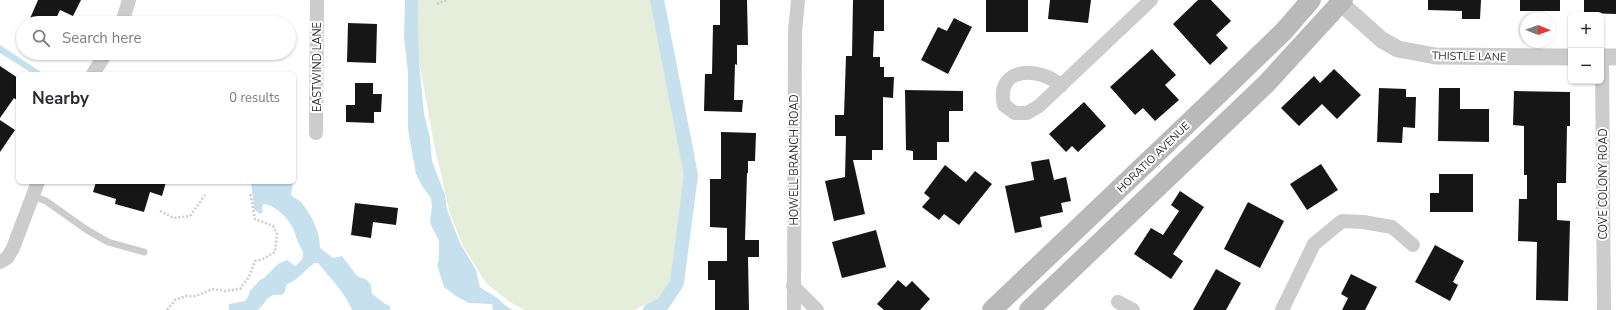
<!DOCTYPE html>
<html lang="en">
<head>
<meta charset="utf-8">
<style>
	body { margin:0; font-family:"Nunito Sans",sans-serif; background:#f2f2f3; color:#2b2b33 }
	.controls { position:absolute; right:12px; top:12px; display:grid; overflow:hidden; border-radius:6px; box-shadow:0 1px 3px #0004 }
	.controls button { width:36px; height:36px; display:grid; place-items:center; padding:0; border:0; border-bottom:1px solid #e1e1e2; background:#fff; color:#2b2b33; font:20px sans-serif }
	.compass { position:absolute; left:1520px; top:12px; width:36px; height:36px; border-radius:50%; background:#fff; box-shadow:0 1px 3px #0004; rotate:91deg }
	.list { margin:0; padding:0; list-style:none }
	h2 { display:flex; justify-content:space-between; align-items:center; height:52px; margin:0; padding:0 16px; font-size:17px }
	h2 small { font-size:13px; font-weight:400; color:#7c7c81 }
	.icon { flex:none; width:22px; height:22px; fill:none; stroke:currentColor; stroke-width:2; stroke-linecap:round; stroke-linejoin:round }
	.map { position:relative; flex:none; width:1616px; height:310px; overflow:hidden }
	.search { position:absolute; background:#fff; box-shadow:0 1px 3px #0004; left:16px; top:16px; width:280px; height:44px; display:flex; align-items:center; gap:10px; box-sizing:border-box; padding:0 14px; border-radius:22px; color:#7c7c81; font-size:15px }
	.panel { position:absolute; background:#fff; box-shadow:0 1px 3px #0004; left:16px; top:72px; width:280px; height:112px; border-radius:6px }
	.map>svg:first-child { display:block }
</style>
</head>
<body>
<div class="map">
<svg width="1616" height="310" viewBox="0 0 1616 310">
	<rect width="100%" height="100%" fill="#fff"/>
	<!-- green -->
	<path fill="#e5eddb" d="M418 0H659L691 174 676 290 634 310H524L510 302 486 283 463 246 450 214 434 144 419 61Z"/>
	<!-- water -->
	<g fill="#c6e0ee">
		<path d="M405 0H418L419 61 424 114 430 138 432 161 445 195 447 210 460 243 476 270 480 287 484 290 496 297 506 306 513 310H493L492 304 469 303 456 296 444 287 437 265 439 260V241L431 225 430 220 432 207 431 198 422 186 416 174 408 130V72L404 38Z"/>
		<path d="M0 45 44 74H33L0 53Z"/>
		<path d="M251 182H293L291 195C294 198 298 199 301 202 312 216 320 231 320 248L333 258 342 256 357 276 367 280 371 285 372 294C377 297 385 305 390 306V310H352C345 292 330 278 318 263H314L295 280 286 285 285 292 282 295C266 293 268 301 258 310H229V304L245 301 248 297 250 291 260 280 264 278 278 264 287 260 295 266C298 263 302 261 303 257 304 251 300 247 298 242 296 238 295 232 293 228 288 218 274 204 263 204L262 209 263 212 260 214 254 209Z"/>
	</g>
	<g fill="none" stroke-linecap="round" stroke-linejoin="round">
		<!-- canal -->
		<path stroke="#c6e0ee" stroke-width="14" d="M650 310 663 304 677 283 691 175 657 0"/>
	</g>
	<!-- building -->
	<g fill="#161616">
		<path d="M38 0H81L73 16 60 10 54 23H28Z"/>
		<path d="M720 0H747L748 45H737V65L735 64 734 100H743L742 112 704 111 705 74H712L713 25H720Z"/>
		<path d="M853 0H884V31H874L873 57H880V67H884V77H894L893 98 883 97V150H872V160H853L865 214 834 221 825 181 845 177 846 136H835V115H844L846 56H852Z"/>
		<rect x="986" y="0" width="42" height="32"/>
		<path d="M1050 0H1091L1088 23 1048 19Z"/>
		<path d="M1198 0H1211L1231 21 1216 35 1228 48 1210 65 1173 24Z"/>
		<path d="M1428 0H1481L1480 19H1462V11L1428 10Z"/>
		<rect x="1520" y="0" width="40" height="11"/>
		<path d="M1584 0H1616V14L1584 13Z"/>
		<path d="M954 18 972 27 948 74 921 60 938 27 947 31Z"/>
		<path d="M348 23 377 24 376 63 347 62Z"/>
		<path d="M1152 49 1176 75 1165 85 1179 100 1155 121 1143 108 1135 115 1110 87Z"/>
		<path d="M0 66 18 78V101L14 98 0 118Z"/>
		<path d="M1334 69 1361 95 1337 119 1322 104 1299 126 1281 108 1314 76 1320 83Z"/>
		<path d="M355 83H373V94H382L381 112H374V123L346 122V105H355Z"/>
		<path d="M1379 88 1406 89V97H1416L1415 128 1403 127 1402 143 1377 142Z"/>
		<path d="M1439 88H1460V109H1489V142L1438 141Z"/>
		<path d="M905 90 963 91V111H949V142H937V160H913V151L906 150Z"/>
		<path d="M1514 91 1570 92V126H1567L1566 183H1557V220L1570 221 1568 301 1536 300 1537 242 1518 241 1519 199H1527V175H1524V126L1513 125Z"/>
		<path d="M1084 102 1106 126 1078 152 1072 146 1066 152 1049 134Z"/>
		<path d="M0 120 15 130 0 152Z"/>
		<path d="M721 132 756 133 755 161H748V173H747L745 240H759V257H748L749 310H715V280H708V261H727V228L710 227V179H721Z"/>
		<path d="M1049 159 1054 180 1066 177 1071 201 1061 203 1063 212 1040 217 1042 227 1015 233 1005 186 1034 180 1031 162Z"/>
		<path d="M1321 164 1338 190 1307 210 1290 184Z"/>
		<path d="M945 165 966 182 975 171 992 184 959 225 944 214 939 220 922 207 930 198 924 193Z"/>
		<path d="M1439 174H1473V212H1430V193H1439Z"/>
		<path d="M96 182H166L162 196 150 192 144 212 115 204 116 199 93 192Z"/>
		<path d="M1180 191 1204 207 1173 254 1183 261 1171 279 1134 254 1151 228 1163 235 1179 211 1171 205Z"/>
		<path d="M1248 202 1284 221 1260 268 1224 249Z"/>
		<path d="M355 203 398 208 396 225 373 222 371 238 351 235Z"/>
		<path d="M876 230 886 267 842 278 832 242Z"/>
		<path d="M1435 245 1464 261 1453 282 1458 285 1450 301 1415 282Z"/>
		<path d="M1216 269 1241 283 1226 310H1193Z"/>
		<path d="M1351 274 1377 287 1365 310H1342L1348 298 1341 294Z"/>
		<path d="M898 280 906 287 912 281 930 299 920 310H884L877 304Z"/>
	</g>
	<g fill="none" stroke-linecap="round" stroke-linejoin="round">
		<!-- path -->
		<g stroke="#ccc" stroke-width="2.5" stroke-dasharray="2 2" stroke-linecap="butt">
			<path d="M437 4 446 0"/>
			<path d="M160 211 174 218 190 216 205 195"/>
			<path d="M167 310 175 300 186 296H196L212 289 225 291 240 289 249 277 255 261 263 259 275 252 277 234 273 226 255 219 250 193"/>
		</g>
		<!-- service -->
		<path stroke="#ccc" stroke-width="7" d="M31 198H38L46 201 87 230 108 242 144 252"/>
		<!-- minor -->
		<g stroke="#ccc" stroke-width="14">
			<path d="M122 23 129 0"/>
			<path d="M1602 57 1604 310"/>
			<path d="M93 74 106 53"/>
			<path d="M1061 86C1040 66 995 66 1004 105L1015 113H1027L1039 106 1151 0"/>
			<path d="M316 133 317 0"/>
			<path d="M0 262 7 258 13 248 38 182"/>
			<path d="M793 286 817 310"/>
			<path d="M1118 302 1133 310"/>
			<path d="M794 310 795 32 798 0"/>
			<path d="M1282 310 1314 244 1342 221 1363 222 1392 227 1413 245"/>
		</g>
		<!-- tertiary -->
		<g stroke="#ccc" stroke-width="17">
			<path d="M1337 0 1382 40 1398 49 1435 56 1571 57"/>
			<path d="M1601 57H1616"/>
		</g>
		<!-- secondary -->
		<g stroke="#b9b9b9" stroke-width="20">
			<path d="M992 310 1222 91 1284 31 1311 0"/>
			<path d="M1029 310 1266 84 1343 0"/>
		</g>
	</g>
	<g text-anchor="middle" stroke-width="4" stroke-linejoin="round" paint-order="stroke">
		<!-- street labels -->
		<g font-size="11" fill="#2f2f2f" stroke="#fff">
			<text transform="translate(1469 56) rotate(1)" y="4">THISTLE LANE</text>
			<text transform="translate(317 67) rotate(-90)" y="4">EASTWIND LANE</text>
			<text transform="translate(1153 157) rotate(-44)" y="4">HORATIO AVENUE</text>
			<text transform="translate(794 160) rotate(-90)" y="4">HOWELL BRANCH ROAD</text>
			<text transform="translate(1603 184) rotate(-90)" y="4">COVE COLONY ROAD</text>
		</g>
	</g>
</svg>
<div class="controls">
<button>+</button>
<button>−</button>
</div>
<svg class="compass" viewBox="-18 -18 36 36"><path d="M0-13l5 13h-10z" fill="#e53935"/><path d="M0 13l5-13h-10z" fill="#7c7c81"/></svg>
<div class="search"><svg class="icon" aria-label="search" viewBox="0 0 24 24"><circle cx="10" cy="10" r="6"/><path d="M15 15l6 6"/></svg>Search here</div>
<section class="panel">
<h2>Nearby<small>0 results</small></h2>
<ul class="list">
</ul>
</section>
</div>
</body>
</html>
